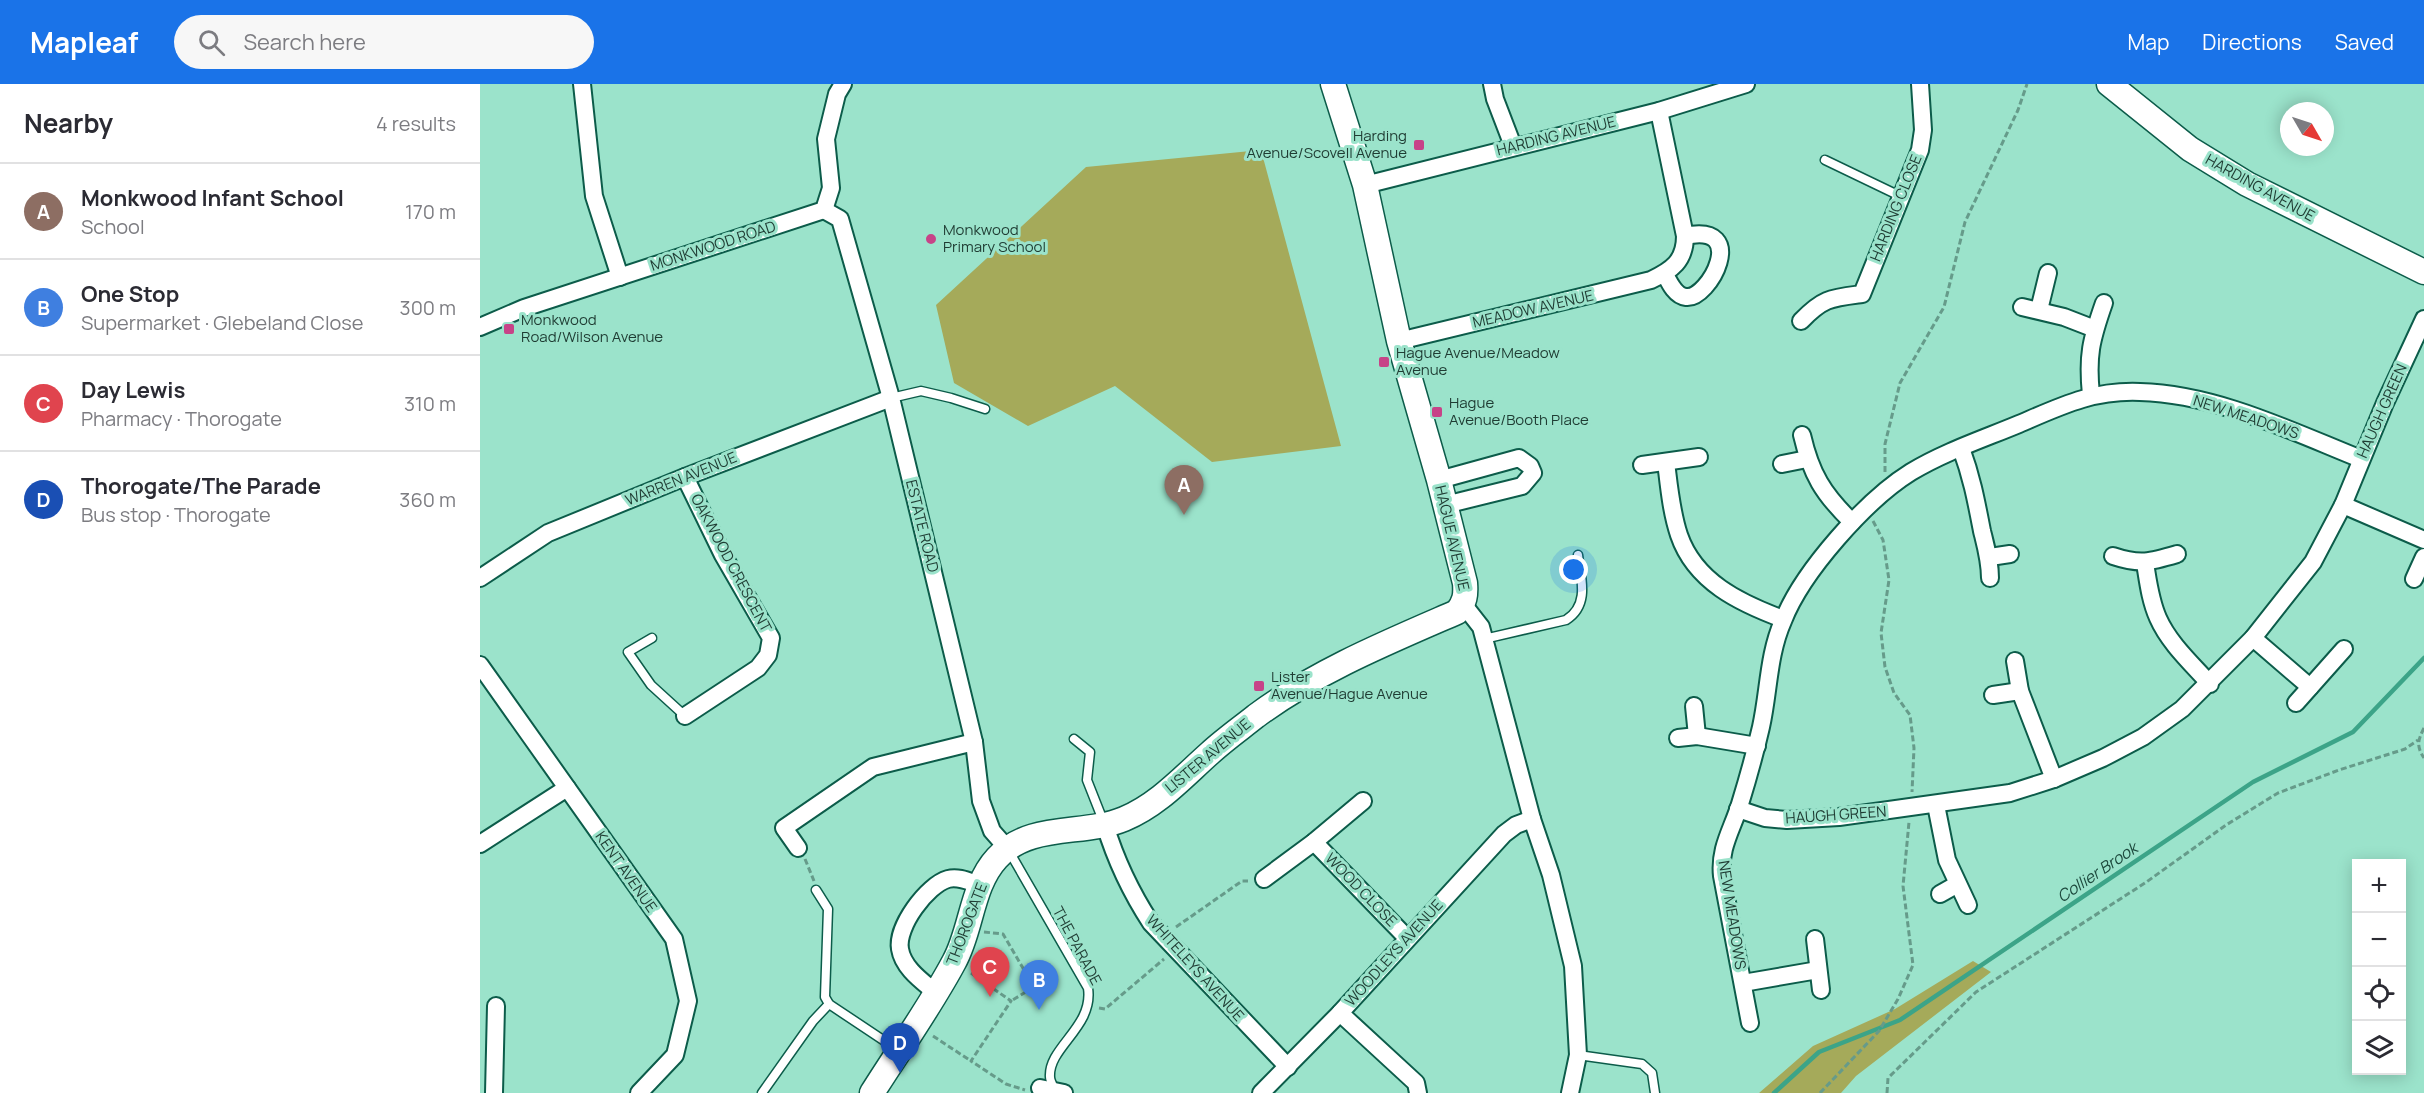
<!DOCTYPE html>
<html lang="en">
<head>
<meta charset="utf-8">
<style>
	body { margin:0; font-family:Manrope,sans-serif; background:#f7f7f7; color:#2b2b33 }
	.controls { position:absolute; right:18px; bottom:18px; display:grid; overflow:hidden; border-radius:0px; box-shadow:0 3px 15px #0003 }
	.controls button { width:54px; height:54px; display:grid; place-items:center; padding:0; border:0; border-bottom:2px solid #e1e1e2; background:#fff; color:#2b2b33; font:30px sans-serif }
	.compass { position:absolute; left:1800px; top:18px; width:54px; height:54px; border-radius:50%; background:#fff; box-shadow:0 3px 15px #0003; rotate:129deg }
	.you { position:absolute; left:1094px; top:486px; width:21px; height:21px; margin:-15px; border:4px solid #fff; border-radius:50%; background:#1a73e8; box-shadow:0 0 0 9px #1a73e833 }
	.badge { display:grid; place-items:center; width:39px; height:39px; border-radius:50%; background:#1a73e8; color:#fff; font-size:20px; font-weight:700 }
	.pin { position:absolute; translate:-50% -50px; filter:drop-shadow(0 2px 3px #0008) }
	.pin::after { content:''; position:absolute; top:32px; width:21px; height:18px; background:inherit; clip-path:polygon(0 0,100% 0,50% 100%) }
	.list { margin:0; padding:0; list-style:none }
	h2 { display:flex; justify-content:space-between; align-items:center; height:78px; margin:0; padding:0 24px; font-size:26px }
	h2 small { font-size:20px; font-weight:400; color:#7c7c81 }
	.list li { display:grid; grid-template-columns:39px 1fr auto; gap:18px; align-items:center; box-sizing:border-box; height:96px; padding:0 24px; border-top:2px solid #e1e1e2 }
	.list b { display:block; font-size:22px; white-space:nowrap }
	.list p { margin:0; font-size:20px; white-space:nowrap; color:#7c7c81 }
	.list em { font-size:20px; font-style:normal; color:#7c7c81 }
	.icon { flex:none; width:33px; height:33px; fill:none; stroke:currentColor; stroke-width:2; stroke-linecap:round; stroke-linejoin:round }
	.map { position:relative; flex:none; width:1944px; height:1009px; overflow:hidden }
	header { display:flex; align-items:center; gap:36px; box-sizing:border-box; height:84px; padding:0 30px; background:#1a73e8; color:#fff }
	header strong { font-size:28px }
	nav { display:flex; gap:33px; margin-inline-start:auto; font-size:21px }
	.search { width:420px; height:54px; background:#f7f7f7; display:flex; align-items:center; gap:15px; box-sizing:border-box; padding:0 21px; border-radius:33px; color:#7c7c81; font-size:22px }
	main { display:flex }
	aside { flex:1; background:#fff }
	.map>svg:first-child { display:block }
</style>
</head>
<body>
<header>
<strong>Mapleaf</strong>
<div class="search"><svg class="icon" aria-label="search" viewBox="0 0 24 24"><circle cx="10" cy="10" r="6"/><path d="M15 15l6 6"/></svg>Search here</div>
<nav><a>Map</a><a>Directions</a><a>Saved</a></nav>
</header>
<main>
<aside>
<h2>Nearby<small>4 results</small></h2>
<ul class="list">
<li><span class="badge" style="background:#8d6e63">A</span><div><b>Monkwood Infant School</b><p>School</p></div><em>170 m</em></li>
<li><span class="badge" style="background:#3f7fe0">B</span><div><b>One Stop</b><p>Supermarket · Glebeland Close</p></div><em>300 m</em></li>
<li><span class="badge" style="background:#e0444e">C</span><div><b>Day Lewis</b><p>Pharmacy · Thorogate</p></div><em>310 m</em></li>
<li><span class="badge" style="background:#1a4fb4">D</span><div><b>Thorogate/The Parade</b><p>Bus stop · Thorogate</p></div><em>360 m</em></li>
</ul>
</aside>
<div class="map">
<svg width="1944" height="1009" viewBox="0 0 1944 1009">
	<rect width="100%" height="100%" fill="#9be3cb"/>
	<!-- green -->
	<g fill="#a5aa5a">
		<path d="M781 66 861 362 732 378 635 302 548 342 474 299 456 221 606 83Z"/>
		<path d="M1493 877 1511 888 1376 992 1361 1009H1279L1333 962 1415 925Z"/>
	</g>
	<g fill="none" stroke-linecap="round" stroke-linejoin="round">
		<!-- stream -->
		<path stroke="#3ca488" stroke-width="4.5" d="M1294 1009 1339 968 1420 936 1773 698 1873 648 1944 574"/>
		<!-- lane casing -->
		<g stroke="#0c5c4a" stroke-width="11">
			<g id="lane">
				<path d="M1345 76 1422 113"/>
				<path d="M411 314 441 307 471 314 505 325"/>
				<path d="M172 554 148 568 171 601 205 632"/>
				<path d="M1004 555 1086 536C1110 521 1101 494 1098 471"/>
				<path d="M594 655 610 668 607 696 624 739"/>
				<path d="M529 767 608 904C614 943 568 963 570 993 570 997 573 1002 575 1006"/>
				<path d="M336 806 348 825 345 913 349 920 418 966"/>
				<path d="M1098 971 1162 980 1172 989 1175 1009"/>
				<path d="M282 1009 333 937 349 920"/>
			</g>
		</g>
		<!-- street casing -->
		<g stroke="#0c5c4a" stroke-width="20">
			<g id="street">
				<path d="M102 0 114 112 140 193"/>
				<path d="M1012 0 1015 15 1033 62"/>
				<path d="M885 101 1179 27 1266 0"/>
				<path d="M344 126 360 135 411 314 494 658 501 717 512 747 527 764"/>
				<path d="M1185 190C1189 198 1195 212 1206 213 1229 216 1270 138 1205 152"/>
				<path d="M1542 223 1584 233 1615 245"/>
				<path d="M1559 226 1568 189"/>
				<path d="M1321 237C1343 214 1351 214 1382 210L1440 66 1443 46 1440 0"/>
				<path d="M0 243 44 224 344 126 351 104 346 55 357 10 363 0"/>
				<path d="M919 257 1171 196C1192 186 1205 177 1205 152L1179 27"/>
				<path d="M1611 311C1607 272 1611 256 1624 219"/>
				<path d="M1322 351C1331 390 1343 410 1372 438"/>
				<path d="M1481 364C1492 394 1496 416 1502 447 1506 463 1510 477 1510 494"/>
				<path d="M1186 378C1189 402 1191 427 1199 451 1215 498 1260 519 1303 535"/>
				<path d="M1302 380 1327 375"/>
				<path d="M1162 381 1219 373"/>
				<path d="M959 396 1039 374 1050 382 1053 389 1042 402 965 421"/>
				<path d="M1863 421 1944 456"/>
				<path d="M1633 472C1660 481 1670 478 1697 470"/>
				<path d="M1510 473 1530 470"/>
				<path d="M1665 479C1668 497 1670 516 1678 534 1689 559 1711 579 1730 600"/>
				<path d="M0 494 68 449 205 393 411 314"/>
				<path d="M1934 495 1944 473"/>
				<path d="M983 520 1001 543 1052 735 1071 791 1093 882 1098 971 1090 1009"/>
				<path d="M1773 554 1830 603"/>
				<path d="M1535 577 1540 607 1574 695"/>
				<path d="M0 581 194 855 208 917 195 971 159 1009"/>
				<path d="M1513 611 1540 607"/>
				<path d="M1816 619 1864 565"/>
				<path d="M1214 622 1217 652"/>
				<path d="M205 632 278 584 288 571 291 554 243 471 205 393"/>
				<path d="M1198 654 1217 652 1277 662"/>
				<path d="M1456 721 1467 776 1488 821"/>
				<path d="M1258 725 1285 734 1307 736 1359 733 1530 709 1574 695 1623 674 1663 653 1702 625 1773 554 1833 478 1863 421 1905 319 1944 235"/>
				<path d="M625 741C636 777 650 807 671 839L808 983"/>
				<path d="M834 758 927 854"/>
				<path d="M0 760 87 704"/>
				<path d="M318 764 304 744 393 683 494 658"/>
				<path d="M784 795 834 758 883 717"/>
				<path d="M1460 810 1476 801"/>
				<path d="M1335 855 1341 906"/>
				<path d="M1263 899 1338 886"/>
				<path d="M455 908C442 897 423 884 420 865 416 843 447 801 468 795 479 792 490 798 500 801"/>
				<path d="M860 929 936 999 938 1009"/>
				<path d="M1270 939 1242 792C1239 764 1252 746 1260 720 1268 694 1275 669 1281 643 1289 607 1288 571 1303 537 1322 488 1386 416 1431 388 1464 368 1503 355 1539 340 1581 322 1613 306 1660 308 1736 310 1811 347 1881 375"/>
				<path d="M560 1004 584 1009"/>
				<path d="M14 1009 16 922"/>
				<path d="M781 1009 860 929 1024 750 1036 741 1052 735"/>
			</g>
		</g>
		<!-- secondary casing -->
		<g stroke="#0c5c4a" stroke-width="27">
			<g id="secondary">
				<path d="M1629 0 1710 65 1767 100 1944 188"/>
				<path d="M392 1009C419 966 450 923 474 878 492 846 491 802 517 774 550 738 603 752 644 735 678 721 703 693 730 669 744 656 761 644 776 632 837 587 908 558 977 528 985 518 986 511 985 499L959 396 919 257 885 101 853 0"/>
			</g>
		</g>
		<!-- path -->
		<g stroke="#669b8a" stroke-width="3" stroke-dasharray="6 3" stroke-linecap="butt">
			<path d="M1405 388V360L1420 299 1464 223 1485 138 1538 26 1547 0"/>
			<path d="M1393 437 1403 456 1409 496 1401 549 1405 583 1414 609 1430 631 1434 664 1432 708"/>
			<path d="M1944 644C1938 656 1936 662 1944 674"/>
			<path d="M325 775 334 797"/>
			<path d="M696 843 762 797H768"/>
			<path d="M504 848 523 850 554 903 531 917"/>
			<path d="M491 889 531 917 491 977 526 1000 545 1006"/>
			<path d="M619 924 625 925 684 875"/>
			<path d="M453 952 491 977"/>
			<path d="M1340 1009 1399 947 1418 915 1433 881 1423 802 1429 738"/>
			<path d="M1407 1009 1408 994 1496 908 1665 799 1746 741 1798 709 1859 686 1925 665 1938 656"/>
		</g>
		<!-- lane -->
		<use href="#lane" stroke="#fff" stroke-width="8"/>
		<!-- street -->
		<use href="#street" stroke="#fff" stroke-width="16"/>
		<!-- secondary -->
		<use href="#secondary" stroke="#fff" stroke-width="24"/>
	</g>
	<!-- markers -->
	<g fill="#c74388" stroke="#9be3cb" stroke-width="2">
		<rect x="933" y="55" width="12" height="12" rx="3"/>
		<circle cx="451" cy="155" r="6"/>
		<rect x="23" y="239" width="12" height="12" rx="3"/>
		<rect x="898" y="272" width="12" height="12" rx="3"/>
		<rect x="951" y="322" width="12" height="12" rx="3"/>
		<rect x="773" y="596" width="12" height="12" rx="3"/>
	</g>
	<g text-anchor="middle" stroke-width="6" stroke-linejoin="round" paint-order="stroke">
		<!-- poi labels -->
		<g font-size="15" fill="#1f3c33" stroke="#9be3cb" text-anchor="start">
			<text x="927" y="57" text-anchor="end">Harding<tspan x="927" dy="17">Avenue/Scovell Avenue</tspan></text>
			<text x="463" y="151">Monkwood<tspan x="463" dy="17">Primary School</tspan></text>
			<text x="41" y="241">Monkwood<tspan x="41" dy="17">Road/Wilson Avenue</tspan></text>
			<text x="916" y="274">Hague Avenue/Meadow<tspan x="916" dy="17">Avenue</tspan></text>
			<text x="969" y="324">Hague<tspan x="969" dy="17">Avenue/Booth Place</tspan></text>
			<text x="791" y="598">Lister<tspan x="791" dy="17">Avenue/Hague Avenue</tspan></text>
		</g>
		<!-- street labels -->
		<g font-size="15" fill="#1f3c33" stroke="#9be3cb">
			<text transform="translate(1076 52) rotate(-14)" y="5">HARDING AVENUE</text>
			<text transform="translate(1780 104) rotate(29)" y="5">HARDING AVENUE</text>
			<text transform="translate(1416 124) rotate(-68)" y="5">HARDING CLOSE</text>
			<text transform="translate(233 162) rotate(-18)" y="5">MONKWOOD ROAD</text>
			<text transform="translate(1053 225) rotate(-13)" y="5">MEADOW AVENUE</text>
			<text transform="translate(1902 327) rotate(-66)" y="5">HAUGH GREEN</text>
			<text transform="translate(1766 333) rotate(18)" y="5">NEW MEADOWS</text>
			<text transform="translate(201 395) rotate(-22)" y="5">WARREN AVENUE</text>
			<text transform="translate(442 442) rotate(76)" y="5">ESTATE ROAD</text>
			<text transform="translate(972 454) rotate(77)" y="5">HAGUE AVENUE</text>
			<text transform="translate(251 479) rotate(62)" y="5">OAKWOOD CRESCENT</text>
			<text transform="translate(728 672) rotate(-40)" y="5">LISTER AVENUE</text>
			<text transform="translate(1356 731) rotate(-4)" y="5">HAUGH GREEN</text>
			<text transform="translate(146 788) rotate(55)" y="5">KENT AVENUE</text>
			<text transform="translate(881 806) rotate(46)" y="5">WOOD CLOSE</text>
			<text transform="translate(1252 831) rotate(81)" y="5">NEW MEADOWS</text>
			<text transform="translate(487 840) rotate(-69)" y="5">THOROGATE</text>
			<text transform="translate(597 862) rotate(62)" y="5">THE PARADE</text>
			<text transform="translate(914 869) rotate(-48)" y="5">WOODLEYS AVENUE</text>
			<text transform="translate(715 884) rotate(48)" y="5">WHITELEYS AVENUE</text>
		</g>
		<!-- water labels -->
		<g font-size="16" font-style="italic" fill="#1d493d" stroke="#9be3cb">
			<text transform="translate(1617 788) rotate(-34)" y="6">Collier Brook</text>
		</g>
	</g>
</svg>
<div class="controls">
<button>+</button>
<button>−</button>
<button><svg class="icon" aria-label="locate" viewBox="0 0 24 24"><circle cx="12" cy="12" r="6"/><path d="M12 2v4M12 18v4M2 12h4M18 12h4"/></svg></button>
<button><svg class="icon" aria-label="layers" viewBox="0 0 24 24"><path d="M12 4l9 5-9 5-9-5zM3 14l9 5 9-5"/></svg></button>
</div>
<svg class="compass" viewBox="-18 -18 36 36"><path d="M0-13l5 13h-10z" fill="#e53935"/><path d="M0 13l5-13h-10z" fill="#7c7c81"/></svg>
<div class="you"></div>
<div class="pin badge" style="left:704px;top:431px;background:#8d6e63">A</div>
<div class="pin badge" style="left:559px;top:926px;background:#3f7fe0">B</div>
<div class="pin badge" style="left:510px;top:913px;background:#e0444e">C</div>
<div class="pin badge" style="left:420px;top:989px;background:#1a4fb4">D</div>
</div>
</main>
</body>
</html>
